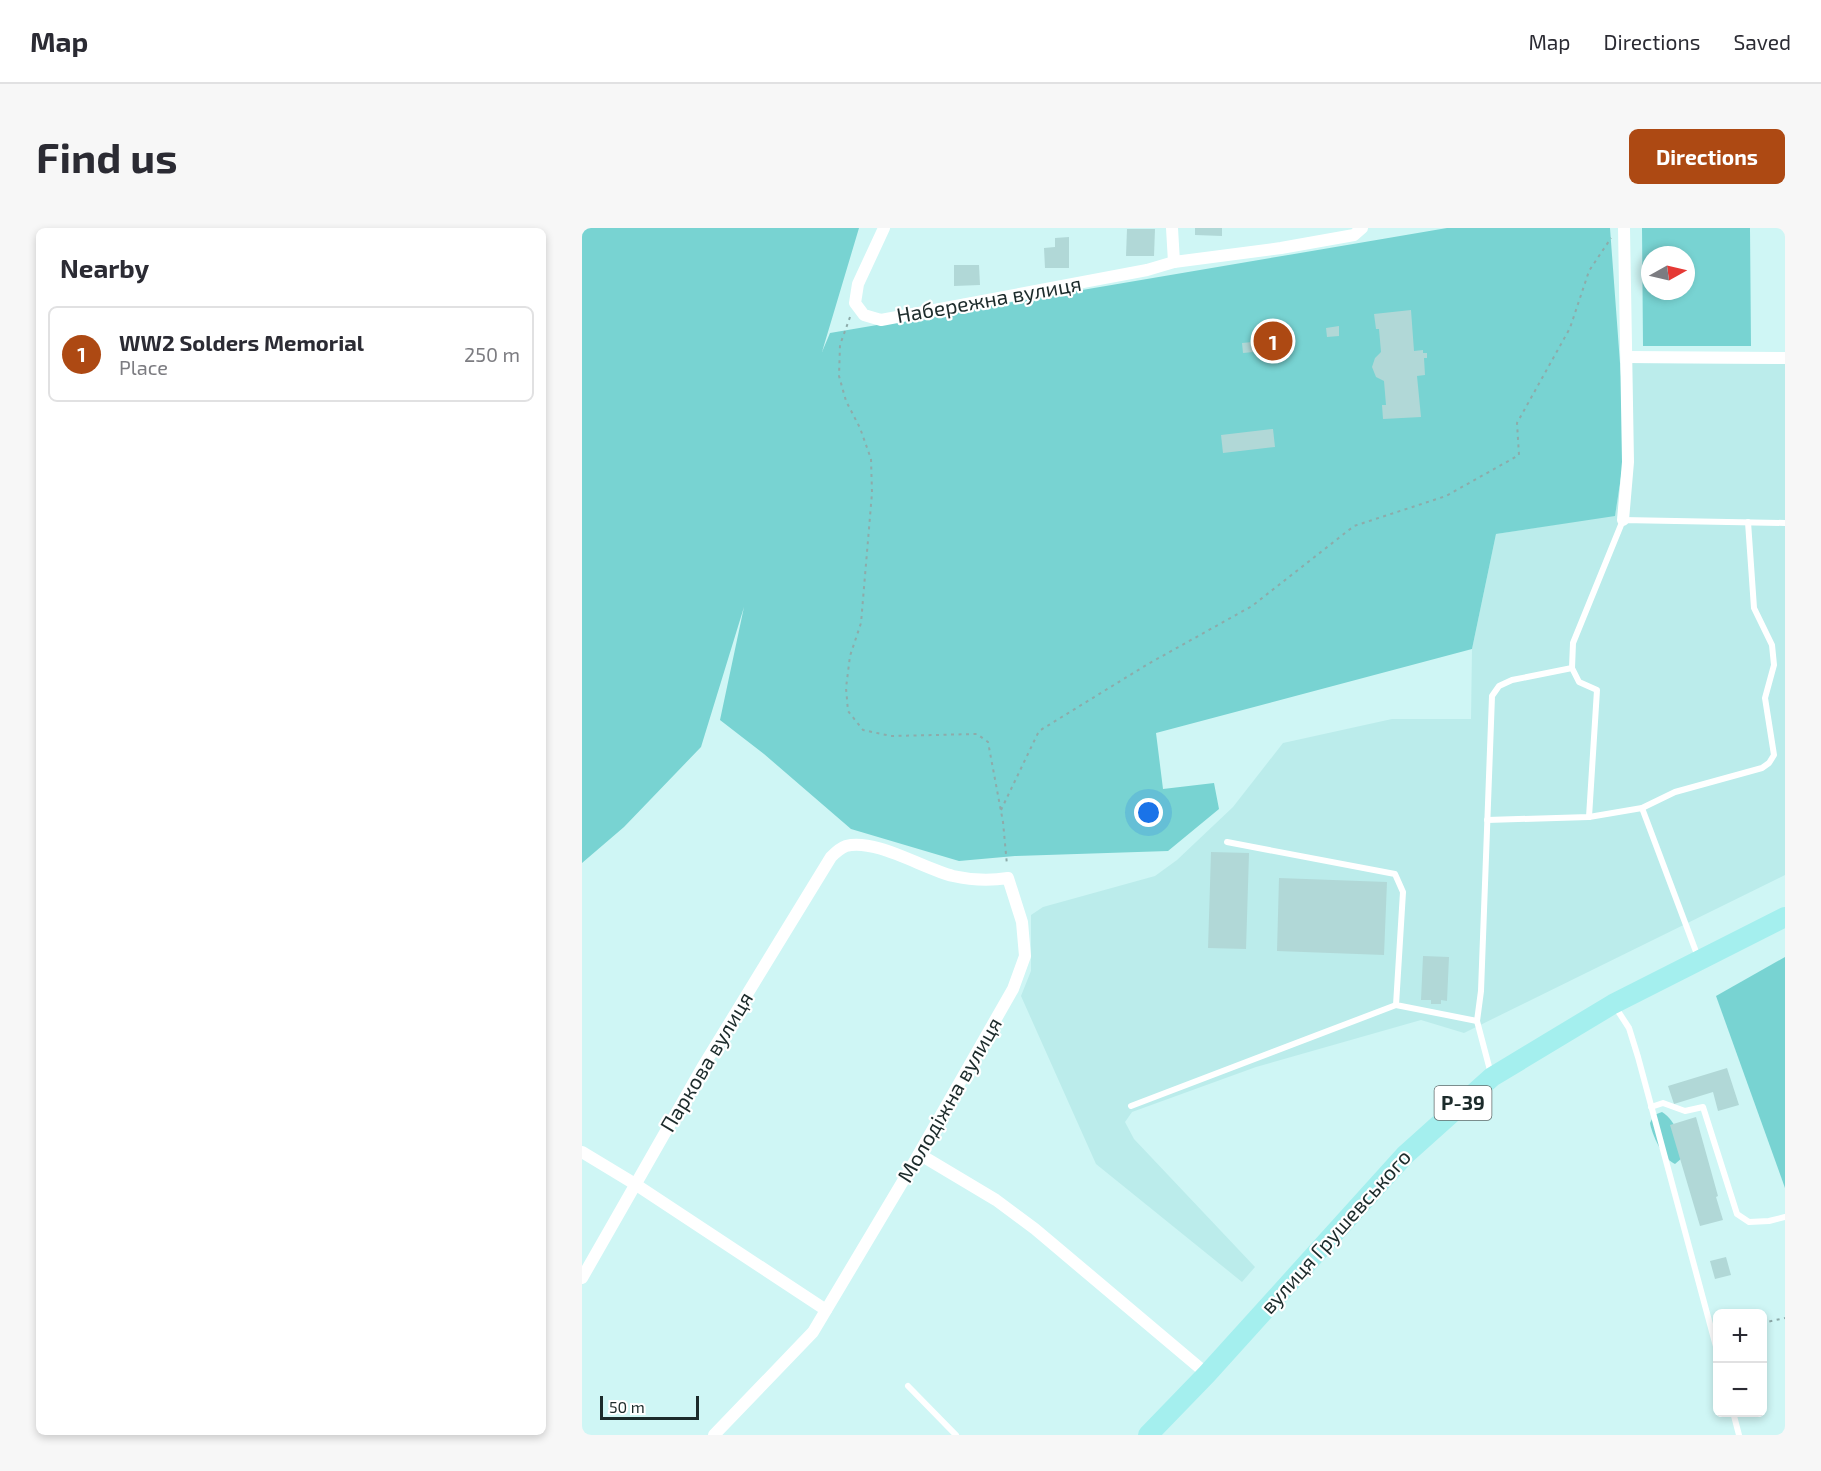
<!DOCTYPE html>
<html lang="en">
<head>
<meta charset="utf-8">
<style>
	body { margin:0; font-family:"Exo 2",sans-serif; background:#f7f7f7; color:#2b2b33 }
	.controls { position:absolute; right:18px; bottom:18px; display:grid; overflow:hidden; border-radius:9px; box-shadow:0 3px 9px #0003 }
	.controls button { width:54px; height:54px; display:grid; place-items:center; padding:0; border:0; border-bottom:2px solid #e1e1e2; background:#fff; color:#2b2b33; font:30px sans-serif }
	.compass { position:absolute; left:1059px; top:18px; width:54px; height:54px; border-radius:50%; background:#fff; box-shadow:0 3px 9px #0003; rotate:82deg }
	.scale { position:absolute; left:18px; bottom:15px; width:99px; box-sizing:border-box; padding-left:6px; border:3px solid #1c2b2b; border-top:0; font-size:16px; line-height:21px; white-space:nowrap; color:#1c2b2b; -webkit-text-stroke:4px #fff; paint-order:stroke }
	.you { position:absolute; left:567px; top:585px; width:21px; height:21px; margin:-15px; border:4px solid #fff; border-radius:50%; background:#1a73e8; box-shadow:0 0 0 9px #1a73e833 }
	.badge { display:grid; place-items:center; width:39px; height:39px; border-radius:50%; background:#ad4913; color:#fff; font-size:20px; font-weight:700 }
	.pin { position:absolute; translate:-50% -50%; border:3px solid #fff; box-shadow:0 2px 6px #0006 }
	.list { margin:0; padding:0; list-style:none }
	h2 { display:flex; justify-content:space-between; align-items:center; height:78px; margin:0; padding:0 24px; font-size:26px }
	h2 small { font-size:20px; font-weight:400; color:#7c7c81 }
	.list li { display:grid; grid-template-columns:39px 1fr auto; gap:18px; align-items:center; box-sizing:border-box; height:96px; margin:0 12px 12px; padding:0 12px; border:2px solid #e1e1e2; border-radius:9px }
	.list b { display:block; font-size:22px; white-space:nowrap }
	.list p { margin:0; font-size:20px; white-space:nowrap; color:#7c7c81 }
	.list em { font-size:20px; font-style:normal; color:#7c7c81 }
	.map { position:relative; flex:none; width:1203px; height:1207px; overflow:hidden; border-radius:9px }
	header { display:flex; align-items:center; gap:36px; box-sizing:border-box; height:84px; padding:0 30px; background:#fff; border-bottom:2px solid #e1e1e2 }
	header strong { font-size:28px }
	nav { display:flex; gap:33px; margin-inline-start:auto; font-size:21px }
	.intro { display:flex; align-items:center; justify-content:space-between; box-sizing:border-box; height:144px; padding:0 36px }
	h1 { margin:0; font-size:42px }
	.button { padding:15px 27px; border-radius:9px; background:#ad4913; color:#fff; font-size:21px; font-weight:700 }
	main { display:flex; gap:36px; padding:0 36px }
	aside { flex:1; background:#fff; border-radius:9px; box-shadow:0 3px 9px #0003 }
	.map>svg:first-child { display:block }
</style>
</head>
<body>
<header>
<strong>Map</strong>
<nav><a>Map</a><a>Directions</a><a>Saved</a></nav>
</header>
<div class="intro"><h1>Find us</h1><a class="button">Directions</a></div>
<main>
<aside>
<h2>Nearby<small></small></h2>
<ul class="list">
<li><span class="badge">1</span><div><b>WW2 Solders Memorial</b><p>Place</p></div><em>250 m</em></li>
</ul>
</aside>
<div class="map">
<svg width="1203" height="1207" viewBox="0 0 1203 1207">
	<rect width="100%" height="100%" fill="#cff6f5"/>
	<!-- built -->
	<path fill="#bbeceb" d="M1038 135 1203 136V647L882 805 839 792 674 839 550 884 543 894 552 911 673 1039 660 1054 514 936 439 768 449 743V687L461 679 573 648 595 632 651 579 701 515 810 491H889L890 421 914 306 1033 287 1044 216Z"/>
	<!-- green -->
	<g fill="#78d3d2" fill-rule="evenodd">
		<path d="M0 0H277L240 124 248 105 865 0H1028L1044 216 1033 288 914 306 890 421 574 505 581 561 632 555 637 581 586 623 433 628 377 633 269 601 182 526 138 492 162 379 119 519 42 599 0 635Z"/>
		<path d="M1060 0H1168L1169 118H1061ZM1068 27H1104V63H1068Z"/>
		<path d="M1203 729V960L1134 768Z"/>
		<path d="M1080 884C1094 892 1101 915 1100 930L1093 936C1081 931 1070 907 1068 895L1072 887Z"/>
	</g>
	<!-- building -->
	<g fill="#b1d8d7">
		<path d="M613 0H640V8L613 7Z"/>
		<path d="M545 1H573L572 28H544Z"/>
		<path d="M487 9V40H463L462 20 473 19V10Z"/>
		<path d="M372 37H397L398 57 372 58Z"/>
		<path d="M829 82 832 123 841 122V125H845V130H842L843 147 835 148 839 189 801 191 800 177H804L802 153 794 149 790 139 793 130 799 124 797 101H794L792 86Z"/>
		<path d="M757 98V108L745 109 744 100Z"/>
		<path d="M681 113 682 123 661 125 660 115Z"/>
		<path d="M691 201 693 219 641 225 639 207Z"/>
		<path d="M629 624 667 625 664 721 626 720Z"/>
		<path d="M697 650 805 654 802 727 695 723Z"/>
		<path d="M841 728 867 729 865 773 859 772V776H849V772H839Z"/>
		<path d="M1145 840 1157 877 1136 883 1131 864 1092 876 1086 858Z"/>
		<path d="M1114 889 1136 968 1134 969 1141 992 1118 998 1088 897Z"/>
		<path d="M1144 1029 1149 1047 1133 1051 1128 1033Z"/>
	</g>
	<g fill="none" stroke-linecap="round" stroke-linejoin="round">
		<!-- path -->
		<g stroke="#8dabaa" stroke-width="2" stroke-dasharray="3 4.5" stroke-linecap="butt">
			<path d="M268 89 258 117 257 148 264 173 278 200 289 231 290 265 279 395 268 428 264 460 266 483 281 502 309 508 395 506 406 514 421 594 425 637"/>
			<path d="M419 582 457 503 566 436 670 378 772 298 864 268 937 227 935 195 988 100 1007 43 1029 10"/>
			<path d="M1180 1095 1203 1090"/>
		</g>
		<!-- service -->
		<g stroke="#fff" stroke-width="6">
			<path d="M1060 580 1116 729"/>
			<path d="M1007 589 1015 462 997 454 990 440 991 415 1041 292 1203 295"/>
			<path d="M905 592 1007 589 1060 580 1093 564 1180 540 1187 535 1192 527 1183 470 1192 437 1190 417 1172 380 1166 294"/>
			<path d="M645 614 813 646 821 664 814 777 895 793"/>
			<path d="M1032 777 1047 800 1056 829 1136 1126"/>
			<path d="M909 846 895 793 899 763 910 468 917 458 930 452 990 440"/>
			<path d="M549 878 814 777"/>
			<path d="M1069 879 1081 875 1103 883 1121 879 1155 986 1167 994 1187 993 1203 989"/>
			<path d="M326 1158 374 1207"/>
			<path d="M1151 1184 1157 1207"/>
		</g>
		<!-- minor -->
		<g stroke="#fff" stroke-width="12">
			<path d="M302 0 276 56 273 75 282 87 299 92 565 42 592 34 699 20 772 7 780 0"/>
			<path d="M590 0 592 34"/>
			<path d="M1045 129 1203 130"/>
			<path d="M1041 292 1046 234 1042 0"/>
			<path d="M0 924 53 956 244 1082"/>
			<path d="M337 926 414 972 453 1001 625 1146"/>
			<path d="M0 1050 120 840 249 629C254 624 258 620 264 618 293 610 342 641 371 648 389 652 407 653 426 650L440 694 443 728 431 761 327 943 231 1104 132 1207"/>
		</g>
		<!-- primary -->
		<path stroke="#a4efee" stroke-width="20" d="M566 1207 625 1146 823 927 910 849 1031 776 1203 689"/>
	</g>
	<g text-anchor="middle" stroke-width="4.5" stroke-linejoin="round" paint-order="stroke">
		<!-- shield labels -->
		<rect fill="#fff" stroke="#606b6b" stroke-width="1.5" x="852.5" y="858" width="57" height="34" rx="4.5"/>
		<g font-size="20" font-weight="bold" fill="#1c2b2b">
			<text x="881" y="882">Р-39</text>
		</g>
		<!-- street labels -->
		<g font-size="21" fill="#1c2b2b" stroke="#fff">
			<text transform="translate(407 72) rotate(-10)" y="7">Набережна вулиця</text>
			<text transform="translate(125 834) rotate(-59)" y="7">Паркова вулиця</text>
			<text transform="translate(368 872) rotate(-60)" y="7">Молодіжна вулиця</text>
			<text transform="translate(754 1004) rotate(-48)" y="7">вулиця Грушевського</text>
		</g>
	</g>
</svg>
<div class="controls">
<button>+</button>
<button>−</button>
</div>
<svg class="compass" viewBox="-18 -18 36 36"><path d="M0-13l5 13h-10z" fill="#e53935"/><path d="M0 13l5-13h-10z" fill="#7c7c81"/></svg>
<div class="scale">50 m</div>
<div class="you"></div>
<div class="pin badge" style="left:691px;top:113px">1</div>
</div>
</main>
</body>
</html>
